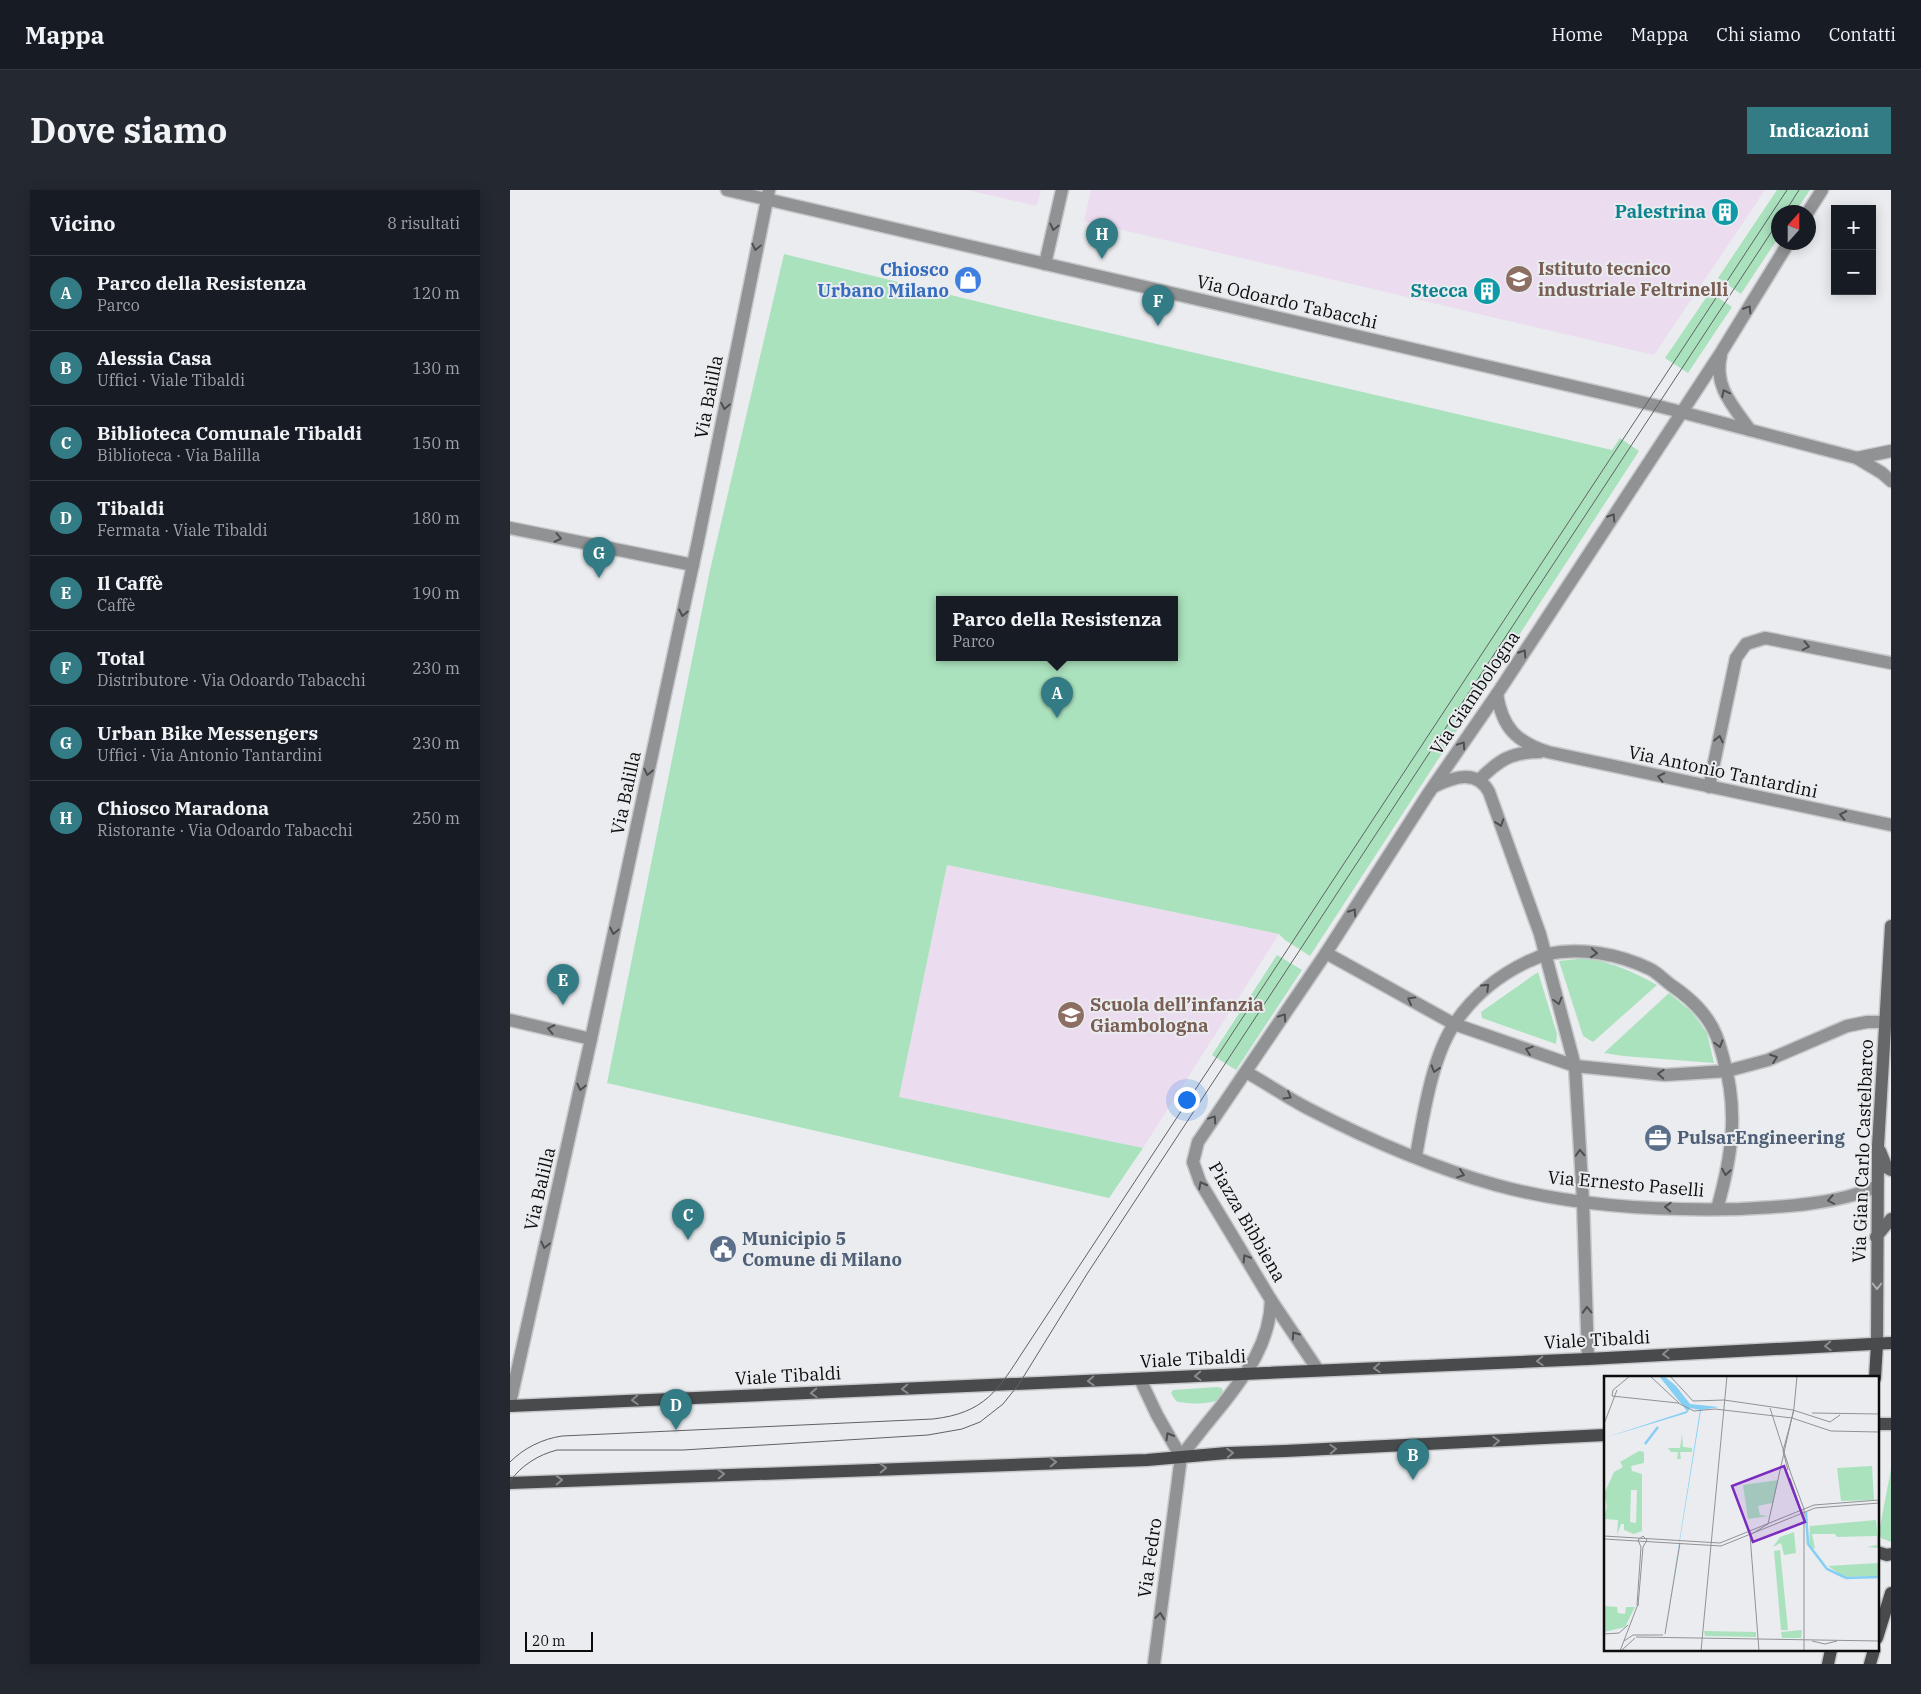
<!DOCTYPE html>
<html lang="it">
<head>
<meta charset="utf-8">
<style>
	body { margin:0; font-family:"IBM Plex Serif",serif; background:#242831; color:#f1f3f6 }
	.controls { position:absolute; right:15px; top:15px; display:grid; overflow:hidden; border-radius:0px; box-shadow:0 2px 12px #0003 }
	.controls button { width:45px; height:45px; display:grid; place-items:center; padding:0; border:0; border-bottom:1px solid #363941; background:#171b24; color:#f1f3f6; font:25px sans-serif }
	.compass { position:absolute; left:1261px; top:15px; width:45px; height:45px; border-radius:50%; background:#171b24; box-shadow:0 2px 12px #0003; rotate:21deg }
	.scale { position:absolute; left:15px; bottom:12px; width:68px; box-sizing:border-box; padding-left:5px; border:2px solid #0c0c0d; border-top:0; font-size:14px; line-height:18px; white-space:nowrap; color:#0c0c0d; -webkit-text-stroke:4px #eaecef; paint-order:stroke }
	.you { position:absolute; left:676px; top:909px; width:18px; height:18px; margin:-12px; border:4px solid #fff; border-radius:50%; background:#1a73e8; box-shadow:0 0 0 8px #1a73e833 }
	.badge { display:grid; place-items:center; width:32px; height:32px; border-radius:50%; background:#347c85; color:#fff; font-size:16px; font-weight:700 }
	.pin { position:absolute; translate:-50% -41px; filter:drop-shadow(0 1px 2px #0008) }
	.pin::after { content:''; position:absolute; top:26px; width:18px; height:15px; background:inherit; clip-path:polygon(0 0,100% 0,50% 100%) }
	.popup { position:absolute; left:426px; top:406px; width:242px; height:65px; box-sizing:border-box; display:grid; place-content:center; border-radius:0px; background:#171b24; filter:drop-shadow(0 1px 4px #0005); font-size:16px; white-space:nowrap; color:#9ea1a6 }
	.popup b { font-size:19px; color:#f1f3f6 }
	.popup::after { content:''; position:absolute; left:50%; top:100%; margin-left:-10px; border:10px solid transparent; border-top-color:#171b24 }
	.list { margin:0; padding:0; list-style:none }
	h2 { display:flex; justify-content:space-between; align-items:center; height:65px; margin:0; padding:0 20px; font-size:21px }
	h2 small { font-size:16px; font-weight:400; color:#9ea1a6 }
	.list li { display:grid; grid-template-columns:32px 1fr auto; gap:15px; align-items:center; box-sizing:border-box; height:75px; padding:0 20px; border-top:1px solid #363941 }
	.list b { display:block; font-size:19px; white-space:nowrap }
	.list p { margin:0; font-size:16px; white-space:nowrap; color:#9ea1a6 }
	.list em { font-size:16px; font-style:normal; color:#9ea1a6 }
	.map { position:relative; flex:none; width:1381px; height:1474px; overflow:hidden; border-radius:0px }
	header { display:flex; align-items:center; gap:30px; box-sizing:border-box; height:70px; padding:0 25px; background:#171b24; border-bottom:1px solid #363941 }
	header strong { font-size:24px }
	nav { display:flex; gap:28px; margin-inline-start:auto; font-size:18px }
	.intro { display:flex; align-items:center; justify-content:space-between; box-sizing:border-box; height:120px; padding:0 30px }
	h1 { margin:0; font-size:35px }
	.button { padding:12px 22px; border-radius:0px; background:#347c85; color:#fff; font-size:18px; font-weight:700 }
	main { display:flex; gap:30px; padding:0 30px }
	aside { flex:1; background:#171b24; border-radius:0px; box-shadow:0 2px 12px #0003 }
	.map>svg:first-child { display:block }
</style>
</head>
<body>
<header>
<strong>Mappa</strong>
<nav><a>Home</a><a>Mappa</a><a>Chi siamo</a><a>Contatti</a></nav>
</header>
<div class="intro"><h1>Dove siamo</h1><a class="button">Indicazioni</a></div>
<main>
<aside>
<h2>Vicino<small>8 risultati</small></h2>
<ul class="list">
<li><span class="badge">A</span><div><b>Parco della Resistenza</b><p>Parco</p></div><em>120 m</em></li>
<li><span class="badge">B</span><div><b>Alessia Casa</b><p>Uffici · Viale Tibaldi</p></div><em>130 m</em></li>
<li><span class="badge">C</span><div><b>Biblioteca Comunale Tibaldi</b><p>Biblioteca · Via Balilla</p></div><em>150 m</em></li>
<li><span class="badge">D</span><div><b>Tibaldi</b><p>Fermata · Viale Tibaldi</p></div><em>180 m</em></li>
<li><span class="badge">E</span><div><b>Il Caffè</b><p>Caffè</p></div><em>190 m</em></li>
<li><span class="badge">F</span><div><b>Total</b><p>Distributore · Via Odoardo Tabacchi</p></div><em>230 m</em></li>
<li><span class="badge">G</span><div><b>Urban Bike Messengers</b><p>Uffici · Via Antonio Tantardini</p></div><em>230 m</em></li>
<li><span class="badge">H</span><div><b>Chiosco Maradona</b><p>Ristorante · Via Odoardo Tabacchi</p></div><em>250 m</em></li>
</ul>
</aside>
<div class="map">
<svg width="1381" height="1474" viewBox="0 0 1381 1474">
	<rect width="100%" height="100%" fill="#eaecef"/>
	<!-- education -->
	<g fill="#ebdcef">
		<path d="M457 0H531L527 16Z"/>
		<path d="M581 0H1255L1144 165 574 31Z"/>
		<path d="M437 675 769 744 633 958 389 907Z"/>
	</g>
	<!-- green -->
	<g fill="#abe2be" fill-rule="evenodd">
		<path d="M1267 0H1300L1285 22H1268V48L1231 104 1208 88Z"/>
		<path d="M274 64 535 128 1102 260 1110 248 1129 261 800 766 775 750 769 744 437 675 389 907 633 958 599 1008 97 893 200 380ZM430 409H664V467H430Z"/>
		<path d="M1200 102 1222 117 1178 183 1155 168Z"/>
		<path d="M767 765 792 780 726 880 702 865Z"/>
		<path d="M1077 768C1103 773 1124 782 1147 795L1083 852 1073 846 1049 771Z"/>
		<path d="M1028 782 1047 844 1046 854 972 828 971 822Z"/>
		<path d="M1159 803 1182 822 1197 843 1204 873 1113 866 1094 863Z"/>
		<path d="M707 1197 712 1198C718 1217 680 1214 669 1212L666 1211 661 1203 663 1200Z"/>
		<path d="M1381 1279V1352L1371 1348 1369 1342Z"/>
	</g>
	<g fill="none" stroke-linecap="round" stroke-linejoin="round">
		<!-- minor casing -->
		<g stroke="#c6c8cb" stroke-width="15">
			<g id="minor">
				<path d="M217 0 1148 216 1347 268 1372 283 1381 291"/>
				<path d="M1298 22 1312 0"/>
				<path d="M535 74 552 0"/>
				<path d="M1211 165C1203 196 1223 216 1240 240"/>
				<path d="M1347 268 1381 261"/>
				<path d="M0 338 183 375"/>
				<path d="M987 504C992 537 1006 552 1038 562L1381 635"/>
				<path d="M969 590C989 570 1001 562 1030 562"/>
				<path d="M925 596C944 587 967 579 979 602L1030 744 1065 876 1073 1011 1078 1169"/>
				<path d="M1199 597 1226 468 1236 454 1255 448 1381 473"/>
				<path d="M816 763 944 834 1065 876 1155 885 1217 881 1258 870 1337 836 1357 832H1375"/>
				<path d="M0 830 81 849"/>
				<path d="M736 882C756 893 776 907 797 918 857 949 921 977 986 995 1062 1016 1152 1021 1230 1019 1271 1017 1331 1014 1367 996"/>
				<path d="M906 966C913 927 922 866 945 833 964 805 989 785 1019 771 1025 769 1031 765 1037 764 1071 757 1109 764 1140 779 1148 783 1154 790 1161 795 1180 808 1197 823 1206 845 1209 852 1211 860 1213 867 1229 921 1222 966 1207 1019"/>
				<path d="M808 1180 761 1110 690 992 683 972 688 952 816 763 918 604 987 504 1212 161 1279 52"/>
				<path d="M630 1189 647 1225 671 1267"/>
				<path d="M0 1213 81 849 188 351 259 0"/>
				<path d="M671 1267C684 1249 698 1232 712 1215 737 1183 760 1153 761 1110"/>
				<path d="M644 1474 671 1267"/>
			</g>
		</g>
		<!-- secondary casing -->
		<g stroke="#c6c8cb" stroke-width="15">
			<g id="secondary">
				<path d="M1370 961 1377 978 1381 980"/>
				<path d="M1366 1047 1381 1029"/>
				<path d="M1367 1154 1368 956 1381 736"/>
			</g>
		</g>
		<!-- primary casing -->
		<g stroke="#c6c8cb" stroke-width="15">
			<g id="primary">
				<path d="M1365 1188 1367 1154"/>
				<path d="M0 1216 1078 1169 1381 1153"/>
				<path d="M1367 1234H1381"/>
				<path d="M0 1293 637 1270 717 1263 775 1261 1095 1245"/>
				<path d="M1367 1362 1377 1365 1381 1364"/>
				<path d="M1367 1448 1381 1403"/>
				<path d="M1318 1474 1321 1460"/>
				<path d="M1360 1474 1364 1460"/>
			</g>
		</g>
		<!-- minor -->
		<use href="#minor" stroke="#919293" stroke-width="12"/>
		<!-- secondary -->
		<use href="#secondary" stroke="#666869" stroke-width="12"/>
		<!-- primary -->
		<use href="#primary" stroke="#484a4c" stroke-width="12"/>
		<!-- tram -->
		<g stroke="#606163" stroke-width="1">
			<path d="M1275 22 1289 0"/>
			<path d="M0 1272C14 1258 32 1249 52 1246L423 1229C475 1223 488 1200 514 1160L1277 0"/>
			<path d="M0 1291C12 1275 28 1265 47 1260H173L418 1245 452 1239 470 1232 493 1214 509 1194 577 1084 1268 32"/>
		</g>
	</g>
	<!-- one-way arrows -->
	<defs><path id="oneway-chevron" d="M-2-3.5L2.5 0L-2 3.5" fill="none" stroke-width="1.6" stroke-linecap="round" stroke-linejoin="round" transform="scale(1.25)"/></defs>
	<g stroke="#4e4f50">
		<use href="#oneway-chevron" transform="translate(544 37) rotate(103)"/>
		<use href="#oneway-chevron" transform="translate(246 57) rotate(102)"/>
		<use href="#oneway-chevron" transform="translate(1238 119) rotate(-58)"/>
		<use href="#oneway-chevron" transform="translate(1215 203) rotate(-116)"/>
		<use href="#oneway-chevron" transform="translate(215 216) rotate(101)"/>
		<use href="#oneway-chevron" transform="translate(1102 327) rotate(-57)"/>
		<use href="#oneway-chevron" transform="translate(48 348) rotate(12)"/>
		<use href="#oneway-chevron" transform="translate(173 423) rotate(102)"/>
		<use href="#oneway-chevron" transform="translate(1296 456) rotate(11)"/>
		<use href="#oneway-chevron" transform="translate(1013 463) rotate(-57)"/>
		<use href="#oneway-chevron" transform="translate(1209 549) rotate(-78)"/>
		<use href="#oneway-chevron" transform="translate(952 555) rotate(-56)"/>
		<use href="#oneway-chevron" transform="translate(138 582) rotate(102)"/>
		<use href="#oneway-chevron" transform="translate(1151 587) rotate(-168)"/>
		<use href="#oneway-chevron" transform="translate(1333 625) rotate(-168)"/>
		<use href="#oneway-chevron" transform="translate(990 633) rotate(71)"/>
		<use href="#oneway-chevron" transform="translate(843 722) rotate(-57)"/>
		<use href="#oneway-chevron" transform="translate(104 741) rotate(102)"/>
		<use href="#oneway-chevron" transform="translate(1084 763) rotate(5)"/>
		<use href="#oneway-chevron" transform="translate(976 797) rotate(-44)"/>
		<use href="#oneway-chevron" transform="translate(901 810) rotate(-151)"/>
		<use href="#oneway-chevron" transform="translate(1048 811) rotate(75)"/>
		<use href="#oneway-chevron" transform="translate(773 827) rotate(-56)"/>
		<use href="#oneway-chevron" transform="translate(41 839) rotate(-168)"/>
		<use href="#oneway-chevron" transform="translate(1209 854) rotate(74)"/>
		<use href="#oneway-chevron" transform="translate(1019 860) rotate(-161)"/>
		<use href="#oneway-chevron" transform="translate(1264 868) rotate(-20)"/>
		<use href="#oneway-chevron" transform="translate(925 879) rotate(107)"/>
		<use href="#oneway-chevron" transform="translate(1151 884) rotate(-177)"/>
		<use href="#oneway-chevron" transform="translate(71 897) rotate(103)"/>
		<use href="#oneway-chevron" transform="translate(778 906) rotate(31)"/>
		<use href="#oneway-chevron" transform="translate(703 929) rotate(-56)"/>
		<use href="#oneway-chevron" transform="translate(1070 963) rotate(-93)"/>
		<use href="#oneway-chevron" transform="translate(1216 982) rotate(99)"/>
		<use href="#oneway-chevron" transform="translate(951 984) rotate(18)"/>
		<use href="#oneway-chevron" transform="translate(692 995) rotate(-117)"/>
		<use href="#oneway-chevron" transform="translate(1321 1010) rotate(169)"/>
		<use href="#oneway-chevron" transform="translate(1158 1017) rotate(-177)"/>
		<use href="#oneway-chevron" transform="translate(35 1055) rotate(103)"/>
		<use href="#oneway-chevron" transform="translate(736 1068) rotate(-122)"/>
		<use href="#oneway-chevron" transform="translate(1077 1120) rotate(-92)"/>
		<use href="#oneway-chevron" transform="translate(785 1145) rotate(-125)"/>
		<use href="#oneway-chevron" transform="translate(659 1246) rotate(-120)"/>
		<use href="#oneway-chevron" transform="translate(650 1426) rotate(-82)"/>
	</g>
	<use stroke="#afb1b3" href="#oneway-chevron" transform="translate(1367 1096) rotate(90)"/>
	<g stroke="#898b8d">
		<use href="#oneway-chevron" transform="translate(1318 1156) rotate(177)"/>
		<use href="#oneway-chevron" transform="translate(1156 1164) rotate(177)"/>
		<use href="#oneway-chevron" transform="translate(1030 1171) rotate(177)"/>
		<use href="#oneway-chevron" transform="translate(867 1178) rotate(177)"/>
		<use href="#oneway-chevron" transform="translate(688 1186) rotate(178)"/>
		<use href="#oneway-chevron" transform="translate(581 1191) rotate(178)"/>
		<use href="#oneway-chevron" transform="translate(395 1199) rotate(178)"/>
		<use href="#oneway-chevron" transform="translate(304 1203) rotate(178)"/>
		<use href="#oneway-chevron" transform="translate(125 1210) rotate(177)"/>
		<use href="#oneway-chevron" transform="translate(986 1251) rotate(-3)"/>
		<use href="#oneway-chevron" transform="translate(823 1259) rotate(-3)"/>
		<use href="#oneway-chevron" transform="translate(720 1263) rotate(-3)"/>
		<use href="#oneway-chevron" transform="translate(543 1272) rotate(-2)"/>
		<use href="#oneway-chevron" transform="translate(373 1278) rotate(-2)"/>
		<use href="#oneway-chevron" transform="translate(211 1284) rotate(-2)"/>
		<use href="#oneway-chevron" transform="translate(49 1290) rotate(-2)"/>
	</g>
	<!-- icons -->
	<defs>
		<g id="building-disc" transform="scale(1.4375)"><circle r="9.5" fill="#0f9aa8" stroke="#eaecef"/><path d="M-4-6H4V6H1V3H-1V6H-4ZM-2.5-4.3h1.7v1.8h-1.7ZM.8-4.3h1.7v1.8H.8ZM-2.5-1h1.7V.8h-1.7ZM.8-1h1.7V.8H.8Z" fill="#fff"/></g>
		<g id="school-disc" transform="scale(1.4375)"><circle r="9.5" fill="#8d6e63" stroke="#eaecef"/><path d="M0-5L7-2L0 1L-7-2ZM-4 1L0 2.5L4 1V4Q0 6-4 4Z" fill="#fff"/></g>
		<g id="shop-disc" transform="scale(1.4375)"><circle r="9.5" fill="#3f7fe0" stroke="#eaecef"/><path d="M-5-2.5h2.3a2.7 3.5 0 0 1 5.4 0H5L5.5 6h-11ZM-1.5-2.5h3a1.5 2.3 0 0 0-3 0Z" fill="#fff"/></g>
		<g id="office-disc" transform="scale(1.4375)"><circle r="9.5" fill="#5c6f8a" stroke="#eaecef"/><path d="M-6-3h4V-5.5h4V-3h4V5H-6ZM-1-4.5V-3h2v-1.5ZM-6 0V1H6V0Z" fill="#fff"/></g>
		<g id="civic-disc" transform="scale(1.4375)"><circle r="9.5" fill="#5c6f8a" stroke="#eaecef"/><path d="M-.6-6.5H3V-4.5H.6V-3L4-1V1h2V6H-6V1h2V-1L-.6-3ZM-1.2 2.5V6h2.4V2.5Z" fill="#fff"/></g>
	</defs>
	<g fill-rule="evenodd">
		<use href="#building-disc" x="1215" y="22"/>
		<use href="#school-disc" x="1009" y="89"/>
		<use href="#shop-disc" x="458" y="90"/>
		<use href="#building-disc" x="977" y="101"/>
		<use href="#school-disc" x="561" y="825"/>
		<use href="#office-disc" x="1148" y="948"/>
		<use href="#civic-disc" x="213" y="1059"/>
	</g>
	<g text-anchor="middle" stroke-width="4" stroke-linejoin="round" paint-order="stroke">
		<!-- culture labels -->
		<g font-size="18" font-weight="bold" fill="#0d838f" stroke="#eaecef" text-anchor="end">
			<text x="1196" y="28">Palestrina</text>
			<text x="958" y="107">Stecca</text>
		</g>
		<!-- education labels -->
		<g font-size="18" font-weight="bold" fill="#785e54" stroke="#eaecef" text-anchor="start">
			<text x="1028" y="85">Istituto tecnico<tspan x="1028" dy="21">industriale Feltrinelli</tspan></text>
			<text x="580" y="821">Scuola dell’infanzia<tspan x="580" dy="21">Giambologna</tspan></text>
		</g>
		<!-- shop labels -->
		<g font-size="18" font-weight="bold" fill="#366cbe" stroke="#eaecef" text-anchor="end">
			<text x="439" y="86">Chiosco<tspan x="439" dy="21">Urbano Milano</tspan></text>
		</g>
		<!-- street labels -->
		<g font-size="18" fill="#0c0c0d" stroke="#eaecef">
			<text transform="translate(777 112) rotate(13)" y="6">Via Odoardo Tabacchi</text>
			<text transform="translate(199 207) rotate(-79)" y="6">Via Balilla</text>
			<text transform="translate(965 503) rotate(-56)" y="6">Via Giambologna</text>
			<text transform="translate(1213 582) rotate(12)" y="6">Via Antonio Tantardini</text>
			<text transform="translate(116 603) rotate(-78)" y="6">Via Balilla</text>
			<text transform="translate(1353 961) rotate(-88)" y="6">Via Gian Carlo Castelbarco</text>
			<text transform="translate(1116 994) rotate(5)" y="6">Via Ernesto Paselli</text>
			<text transform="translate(30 999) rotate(-77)" y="6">Via Balilla</text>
			<text transform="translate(737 1032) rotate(60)" y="6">Piazza Bibbiena</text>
			<text transform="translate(1087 1150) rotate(-3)" y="6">Viale Tibaldi</text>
			<text transform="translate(683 1169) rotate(-3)" y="6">Viale Tibaldi</text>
			<text transform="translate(278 1186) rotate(-3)" y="6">Viale Tibaldi</text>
			<text transform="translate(640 1368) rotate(-82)" y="6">Via Fedro</text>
		</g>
		<!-- service labels -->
		<g font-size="18" font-weight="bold" fill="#4e5e75" stroke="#eaecef" text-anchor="start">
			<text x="1167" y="954">PulsarEngineering</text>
			<text x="232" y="1055">Municipio 5<tspan x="232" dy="21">Comune di Milano</tspan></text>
		</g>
	</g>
	<!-- overview -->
	<g transform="translate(1094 1186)">
		<rect width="275" height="275" fill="#eaecef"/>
		<path d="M78 58 79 71 88 72V76H76L77 83H73L74 76H67L64 72H76ZM35 75 40 76V87L27 90 28 95 38 98V155L30 158 20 154V148H17L13 159 14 144 0 143 3 130 0 118 10 96 19 91 16 86ZM27 114H33L32 147 26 146ZM268 90 270 124 237 125 233 92ZM174 104 168 133V127L154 130 156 139 165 140 144 143 139 109ZM272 144 275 172 263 171 273 169V160L233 161 231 158H208L211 173 205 170 206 150ZM190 156 192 177 180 179 177 167 169 171 176 161ZM176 174 184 254H177L170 175ZM274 187 275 200 240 201 224 190ZM0 230 13 231 14 237 21 238 22 231H31L21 251 0 256ZM198 254 197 262H178L177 256ZM100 255 152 256V261L101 260Z" fill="#abe2be" fill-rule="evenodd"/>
		<path d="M55 0H60L72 10 86 28 115 31 97 34 58 275 96 34 86 32 83 37 0 62 83 35Z" fill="#86cff4"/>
		<path fill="none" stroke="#86cff4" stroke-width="2.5" d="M41 68 54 51M202 136 204 168 223 193 242 202 275 201"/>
		<path fill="none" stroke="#919295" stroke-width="1" d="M26 0 9 14 8 20 74 27 90 35 111 33 188 42 227 55 275 56M46 0 75 27M66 0 89 25 120 24 189 34 226 46 236 39M166 32 187 98M208 37 275 38M0 48 13 14M184 94 179 75 190 34M187 98 200 133V275M186 102 197 135M0 160 116 167 210 129 275 124M0 163 117 170 211 132 275 127M33 229 37 171 34 164 39 160 43 164 39 171 34 230M0 258 15 257 24 249M61 258 76 167M32 261 275 265M20 265 29 259H59M208 265 221 268 233 265M18 274 31 262M16 275 34 228M97 275 123 0M155 275 146 159 164 148 190 32 193 0"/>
		<path fill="#7b2cbf" fill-opacity="0.15" stroke="#7b2cbf" stroke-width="2.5" d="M180 90 201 146 149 166 128 110Z"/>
		<rect width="275" height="275" fill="none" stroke="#0c0c0d" stroke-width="2.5"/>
	</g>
</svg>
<div class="controls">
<button>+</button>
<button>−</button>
</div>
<svg class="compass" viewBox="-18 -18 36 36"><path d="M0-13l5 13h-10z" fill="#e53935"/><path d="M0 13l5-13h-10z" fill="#9ea1a6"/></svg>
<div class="scale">20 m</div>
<div class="you"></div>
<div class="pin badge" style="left:547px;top:528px">A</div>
<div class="popup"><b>Parco della Resistenza</b>Parco</div>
<div class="pin badge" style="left:903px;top:1290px">B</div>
<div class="pin badge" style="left:178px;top:1050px">C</div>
<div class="pin badge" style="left:166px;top:1240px">D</div>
<div class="pin badge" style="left:53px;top:815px">E</div>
<div class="pin badge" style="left:648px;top:136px">F</div>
<div class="pin badge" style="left:89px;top:388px">G</div>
<div class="pin badge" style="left:592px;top:69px">H</div>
</div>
</main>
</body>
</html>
